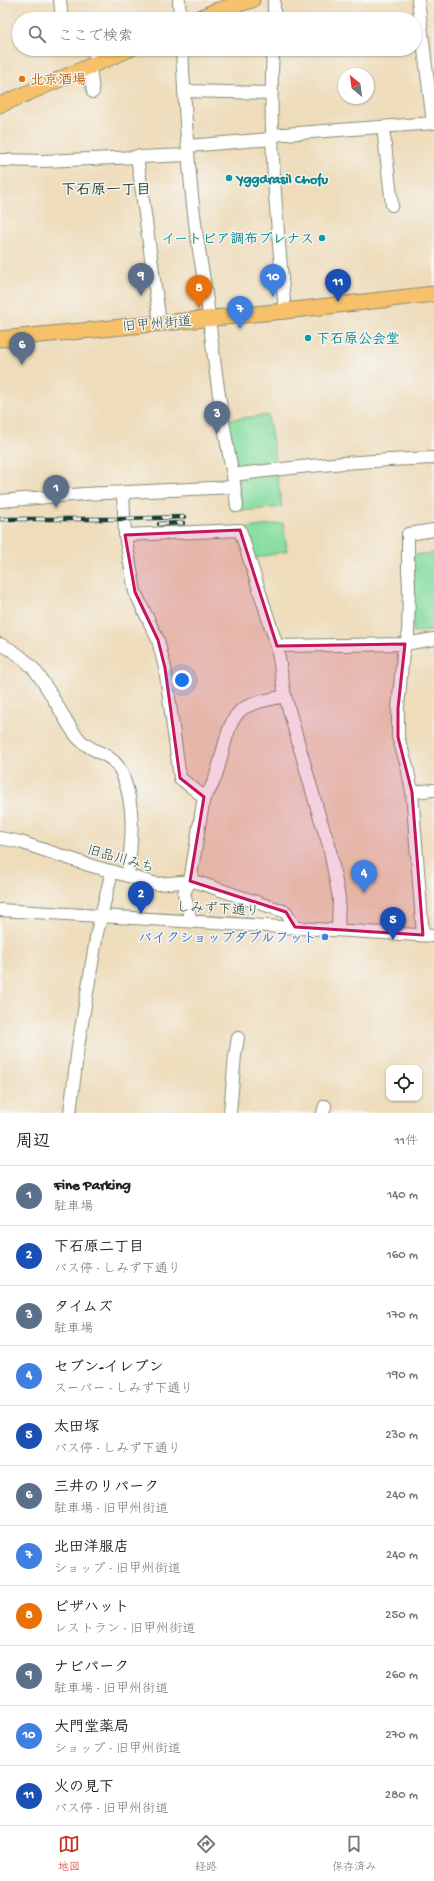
<!DOCTYPE html>
<html lang="ja">
<head>
<meta charset="utf-8">
<style>
	body { margin:0; font-family:"Gochi Hand","Klee One",sans-serif; background:#f2f2f2; color:#222 }
	.controls { position:absolute; right:12px; bottom:12px; display:grid; overflow:hidden; border-radius:8px; box-shadow:0 1px 3px #0004 }
	.controls button { width:36px; height:36px; display:grid; place-items:center; padding:0; border:0; border-bottom:1px solid #e0e0e0; background:#fff; color:#222; font:20px sans-serif }
	.compass { position:absolute; left:338px; top:68px; width:36px; height:36px; border-radius:50%; background:#fff; box-shadow:0 1px 3px #0004; rotate:331deg }
	.you { position:absolute; left:182px; top:680px; width:14px; height:14px; margin:-10px; border:3px solid #fff; border-radius:50%; background:#1a73e8; box-shadow:0 0 0 6px #1a73e833 }
	.badge { display:grid; place-items:center; width:26px; height:26px; border-radius:50%; background:#c8321e; color:#fff; font-size:13px; font-weight:700 }
	.pin { position:absolute; translate:-50% -33px; filter:drop-shadow(0 1px 2px #0008) }
	.pin::after { content:''; position:absolute; top:21px; width:14px; height:12px; background:inherit; clip-path:polygon(0 0,100% 0,50% 100%) }
	.list { margin:0; padding:0; list-style:none }
	h2 { display:flex; justify-content:space-between; align-items:center; height:52px; margin:0; padding:0 16px; font-size:17px }
	h2 small { font-size:13px; font-weight:400; color:#767676 }
	.list li { display:grid; grid-template-columns:26px 1fr auto; gap:12px; align-items:center; box-sizing:border-box; height:60px; padding:0 16px; border-top:1px solid #e0e0e0 }
	.list b { display:block; font-size:15px; white-space:nowrap }
	.list p { margin:0; font-size:13px; white-space:nowrap; color:#767676 }
	.list em { font-size:13px; font-style:normal; color:#767676 }
	.icon { flex:none; width:22px; height:22px; fill:none; stroke:currentColor; stroke-width:2; stroke-linecap:round; stroke-linejoin:round }
	.map { position:relative; flex:none; width:434px; height:1113px; overflow:hidden }
	.search { position:absolute; background:#fff; box-shadow:0 1px 3px #0004; left:12px; right:12px; top:12px; height:44px; display:flex; align-items:center; gap:10px; box-sizing:border-box; padding:0 14px; border-radius:22px; color:#767676; font-size:15px }
	.sheet { height:712px; background:#fff }
	nav { display:flex; justify-content:space-around; align-items:center; box-sizing:border-box; height:56px; border-top:1px solid #e0e0e0; background:#fff; font-size:11px; color:#767676 }
	nav a { display:grid; justify-items:center; gap:2px }
	nav .on { color:#c8321e }
	.map>svg:first-child { display:block }
</style>
</head>
<body>
<div class="map">
<svg width="434" height="1113" viewBox="0 0 434 1113">
	<rect width="100%" height="100%" fill="#f6f6f2"/>
	<filter id="ink" filterUnits="userSpaceOnUse"><feTurbulence type="fractalNoise" baseFrequency=".025" numOctaves="2"/><feDisplacementMap in="SourceGraphic" scale="8" xChannelSelector="R" yChannelSelector="G"/><feConvolveMatrix kernelMatrix="1 2 1 2 8 2 1 2 1" color-interpolation-filters="sRGB"/></filter>
	<filter id="wash" filterUnits="userSpaceOnUse"><feTurbulence type="fractalNoise" baseFrequency=".012" numOctaves="4" result="noise"/><feDisplacementMap in="SourceGraphic" scale="16" xChannelSelector="R" yChannelSelector="G"/><feGaussianBlur stdDeviation="0.9" result="paint"/><feColorMatrix in="noise" values="0 0 0 0 0 0 0 0 0 0 0 0 0 0 0 0 0 1.4 0 .05"/><feComposite in="paint" operator="in"/></filter>
	<g filter="url(#wash)">
		<rect width="100%" height="100%" fill="#eedcba"/>
		<!-- green -->
		<g fill="#87dda0" stroke="#538d6a">
			<path d="M268 415 277 467 235 472 227 420Z"/>
			<path d="M277 474 282 507 242 511 237 479Z"/>
			<path d="M283 523 287 551 252 559 247 528Z"/>
			<path d="M434 553V631L413 632V555Z"/>
		</g>
	</g>
	<g filter="url(#ink)">
		<g fill="none" stroke-linecap="round" stroke-linejoin="round">
			<!-- minor casing -->
			<g stroke="#868c77" stroke-width="14">
				<g id="minor">
					<path d="M60 0 62 19"/>
					<path d="M179 0 180 19"/>
					<path d="M418 0 433 123"/>
					<path d="M274 19V0"/>
					<path d="M89 49 92 50 99 63"/>
					<path d="M182 49C185 109 188 170 196 230 200 259 206 288 209 317 215 370 222 423 233 475"/>
					<path d="M273 49C268 137 277 223 285 311"/>
					<path d="M90 66 93 92"/>
					<path d="M184 91 270 93"/>
					<path d="M383 127 392 205"/>
					<path d="M271 135 434 123"/>
					<path d="M188 146 271 139"/>
					<path d="M137 156 160 323"/>
					<path d="M0 160 42 161 188 155"/>
					<path d="M123 493 125 535 135 592 158 640 165 668 180 778 204 797C224 778 221 721 244 708 256 701 272 699 285 696"/>
					<path d="M0 501 84 494 234 487"/>
					<path d="M237 506 233 475C299 466 367 460 434 458"/>
					<path d="M125 535 240 530 277 646"/>
					<path d="M0 644C35 660 44 684 63 715 68 724 73 733 80 740 98 757 115 751 124 779 136 812 131 842 128 876"/>
					<path d="M412 792 434 790"/>
					<path d="M0 838 20 842 92 866 157 884 194 881 286 912 295 927"/>
					<path d="M0 910 434 936"/>
					<path d="M191 921 184 893 190 881 204 797"/>
					<path d="M338 929 339 898 329 845 319 815 285 696 277 646 405 644 434 639"/>
					<path d="M423 935 412 792 407 766 398 737V708L403 653 408 636 409 588 408 571V534L434 530"/>
					<path d="M70 1113 78 1047 97 933 112 871"/>
					<path d="M230 1113 235 1055 238 1038"/>
					<path d="M323 1113 325 1106"/>
				</g>
			</g>
			<!-- major casing -->
			<g stroke="#868c77" stroke-width="17">
				<g id="major">
					<path d="M198 19 215 11 252 0"/>
					<path d="M0 105 130 49"/>
					<path d="M0 339 285 311 434 294"/>
				</g>
			</g>
			<!-- minor -->
			<use href="#minor" stroke="#fff" stroke-width="12"/>
			<!-- major -->
			<use href="#major" stroke="#f6c16b" stroke-width="15"/>
			<!-- rail casing -->
			<g stroke="#1f3d34" stroke-width="4.5">
				<g id="rail">
					<path d="M0 519H124L184 517"/>
					<path d="M159 524 183 523"/>
				</g>
			</g>
			<!-- rail -->
			<use href="#rail" stroke="#f6f6f2" stroke-width="3" stroke-dasharray="9" stroke-linecap="butt"/>
		</g>
	</g>
	<!-- marked area -->
	<path fill="#c2185b" fill-opacity="0.2" stroke="#c2185b" stroke-width="3" stroke-linejoin="round" d="M240 530 277 646 405 644 398 708V737L412 792 423 935 295 927 286 912 190 881 204 797 180 778 165 668 158 640 135 592 125 535Z"/>
	<!-- markers -->
	<circle fill="#e8710a" stroke="#f6f6f2" stroke-width="1.5" cx="22" cy="79" r="4"/>
	<g fill="#0f9aa8" stroke="#f6f6f2" stroke-width="1.5">
		<circle cx="229" cy="178" r="4"/>
		<circle cx="322" cy="238" r="4"/>
		<circle cx="308" cy="338" r="4"/>
	</g>
	<circle fill="#3f7fe0" stroke="#f6f6f2" stroke-width="1.5" cx="325" cy="937" r="4"/>
	<g text-anchor="middle" stroke-width="3" stroke-linejoin="round" paint-order="stroke">
		<!-- food labels -->
		<g font-size="14" font-weight="bold" fill="#c56008" stroke="#f6f6f2" text-anchor="start">
			<text x="30" y="84">北京酒場</text>
		</g>
		<!-- culture labels -->
		<g font-size="14" font-weight="bold" fill="#0d838f" stroke="#f6f6f2" text-anchor="start">
			<text x="237" y="183">Yggdrasil Chofu</text>
			<text x="314" y="243" text-anchor="end">イートピア調布プレナス</text>
			<text x="316" y="343">下石原公会堂</text>
		</g>
		<!-- street labels -->
		<g font-size="14" fill="#1f3d34" stroke="#f6f6f2">
			<text transform="translate(157 323) rotate(-5)" y="5">旧甲州街道</text>
			<text transform="translate(121 858) rotate(16)" y="5">旧品川みち</text>
			<text transform="translate(218 908) rotate(3)" y="5">しみず下通り</text>
		</g>
		<!-- shop labels -->
		<g font-size="14" font-weight="bold" fill="#366cbe" stroke="#f6f6f2" text-anchor="end">
			<text x="317" y="942">バイクショップダブルフット</text>
		</g>
		<!-- neighbourhood labels -->
		<g font-size="15" font-weight="bold" fill="#1f3d34" stroke="#f6f6f2">
			<text x="106" y="194">下石原一丁目</text>
		</g>
	</g>
</svg>
<div class="controls">
<button><svg class="icon" aria-label="locate" viewBox="0 0 24 24"><circle cx="12" cy="12" r="6"/><path d="M12 2v4M12 18v4M2 12h4M18 12h4"/></svg></button>
</div>
<svg class="compass" viewBox="-18 -18 36 36"><path d="M0-13l5 13h-10z" fill="#e53935"/><path d="M0 13l5-13h-10z" fill="#767676"/></svg>
<div class="you"></div>
<div class="pin badge" style="left:56px;top:508px;background:#5c6f8a">1</div>
<div class="pin badge" style="left:141px;top:914px;background:#1a4fb4">2</div>
<div class="pin badge" style="left:217px;top:434px;background:#5c6f8a">3</div>
<div class="pin badge" style="left:364px;top:893px;background:#3f7fe0">4</div>
<div class="pin badge" style="left:393px;top:940px;background:#1a4fb4">5</div>
<div class="pin badge" style="left:22px;top:365px;background:#5c6f8a">6</div>
<div class="pin badge" style="left:240px;top:329px;background:#3f7fe0">7</div>
<div class="pin badge" style="left:199px;top:308px;background:#e8710a">8</div>
<div class="pin badge" style="left:141px;top:296px;background:#5c6f8a">9</div>
<div class="pin badge" style="left:273px;top:297px;background:#3f7fe0">10</div>
<div class="pin badge" style="left:338px;top:302px;background:#1a4fb4">11</div>
<div class="search"><svg class="icon" aria-label="search" viewBox="0 0 24 24"><circle cx="10" cy="10" r="6"/><path d="M15 15l6 6"/></svg>ここで検索</div>
</div>
<section class="sheet">
<h2>周辺<small>11件</small></h2>
<ul class="list">
<li><span class="badge" style="background:#5c6f8a">1</span><div><b>Fine Parking</b><p>駐車場</p></div><em>140 m</em></li>
<li><span class="badge" style="background:#1a4fb4">2</span><div><b>下石原二丁目</b><p>バス停 · しみず下通り</p></div><em>160 m</em></li>
<li><span class="badge" style="background:#5c6f8a">3</span><div><b>タイムズ</b><p>駐車場</p></div><em>170 m</em></li>
<li><span class="badge" style="background:#3f7fe0">4</span><div><b>セブン-イレブン</b><p>スーパー · しみず下通り</p></div><em>190 m</em></li>
<li><span class="badge" style="background:#1a4fb4">5</span><div><b>太田塚</b><p>バス停 · しみず下通り</p></div><em>230 m</em></li>
<li><span class="badge" style="background:#5c6f8a">6</span><div><b>三井のリパーク</b><p>駐車場 · 旧甲州街道</p></div><em>240 m</em></li>
<li><span class="badge" style="background:#3f7fe0">7</span><div><b>北田洋服店</b><p>ショップ · 旧甲州街道</p></div><em>240 m</em></li>
<li><span class="badge" style="background:#e8710a">8</span><div><b>ピザハット</b><p>レストラン · 旧甲州街道</p></div><em>250 m</em></li>
<li><span class="badge" style="background:#5c6f8a">9</span><div><b>ナビパーク</b><p>駐車場 · 旧甲州街道</p></div><em>260 m</em></li>
<li><span class="badge" style="background:#3f7fe0">10</span><div><b>大門堂薬局</b><p>ショップ · 旧甲州街道</p></div><em>270 m</em></li>
<li><span class="badge" style="background:#1a4fb4">11</span><div><b>火の見下</b><p>バス停 · 旧甲州街道</p></div><em>280 m</em></li>
</ul>
</section>
<nav>
<a class="on"><svg class="icon" aria-label="map" viewBox="0 0 24 24"><path d="M3 6l6-2 6 2 6-2v14l-6 2-6-2-6 2zM9 4v14M15 6v14"/></svg>地図</a>
<a><svg class="icon" aria-label="directions" viewBox="0 0 24 24"><path d="M12 3l9 9-9 9-9-9zM9 14v-3h6M13 9l2 2-2 2"/></svg>経路</a>
<a><svg class="icon" aria-label="saved" viewBox="0 0 24 24"><path d="M7 4h10v16l-5-4-5 4z"/></svg>保存済み</a>
</nav>
</body>
</html>
